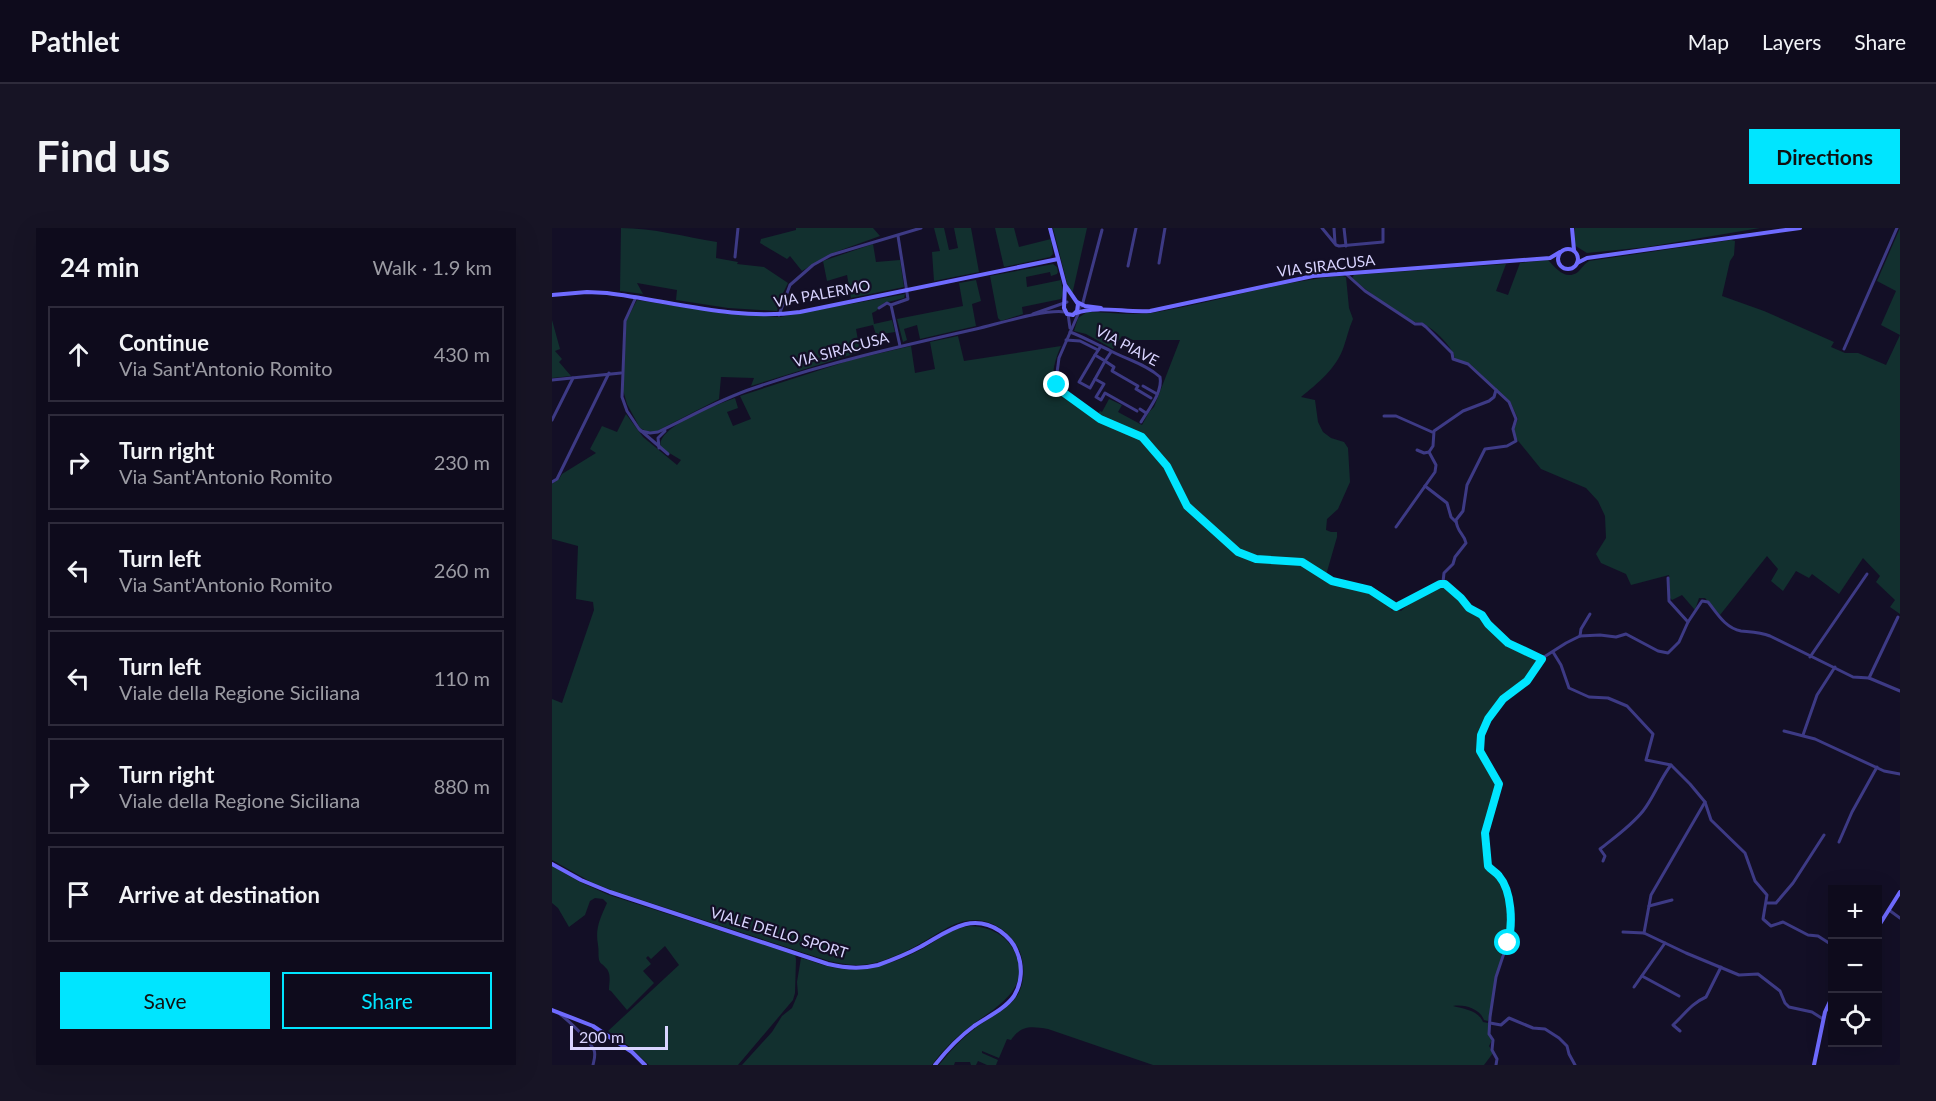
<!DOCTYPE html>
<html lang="en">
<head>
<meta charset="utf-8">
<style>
	body { margin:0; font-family:Lato,sans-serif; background:#171425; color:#f1f3f6 }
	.controls { position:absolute; right:18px; bottom:18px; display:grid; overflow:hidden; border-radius:0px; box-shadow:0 6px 24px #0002 }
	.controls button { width:54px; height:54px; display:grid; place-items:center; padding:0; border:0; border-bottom:2px solid #2e2b3b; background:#0e0b1c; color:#f1f3f6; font:30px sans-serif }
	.scale { position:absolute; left:18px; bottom:15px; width:98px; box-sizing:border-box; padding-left:6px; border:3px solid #d9d4ff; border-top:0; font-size:16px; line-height:21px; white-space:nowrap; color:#d9d4ff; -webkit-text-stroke:4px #130f26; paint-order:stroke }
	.stop { position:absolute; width:18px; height:18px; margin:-14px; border:4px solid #00e5ff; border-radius:50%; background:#fff }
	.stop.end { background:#00e5ff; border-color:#fff; box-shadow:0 2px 6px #0008 }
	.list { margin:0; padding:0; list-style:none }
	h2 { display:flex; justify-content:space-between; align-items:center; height:78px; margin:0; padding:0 24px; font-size:26px }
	h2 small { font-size:20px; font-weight:400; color:#9b9ba3 }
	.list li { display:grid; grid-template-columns:39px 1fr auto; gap:18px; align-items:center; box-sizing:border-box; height:96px; margin:0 12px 12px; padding:0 12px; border:2px solid #2e2b3b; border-radius:0px }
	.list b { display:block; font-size:22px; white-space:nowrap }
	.list p { margin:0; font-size:20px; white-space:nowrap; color:#9b9ba3 }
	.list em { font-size:20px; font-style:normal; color:#9b9ba3 }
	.actions { display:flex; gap:12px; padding:18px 24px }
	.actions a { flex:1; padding:14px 0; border:2px solid #00e5ff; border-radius:0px; text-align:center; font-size:21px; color:#00e5ff }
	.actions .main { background:#00e5ff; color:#111 }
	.icon { flex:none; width:33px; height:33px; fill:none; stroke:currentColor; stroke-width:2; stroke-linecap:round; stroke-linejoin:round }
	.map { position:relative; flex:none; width:1348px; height:837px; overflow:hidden; border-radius:0px }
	header { display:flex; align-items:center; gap:36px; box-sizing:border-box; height:84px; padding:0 30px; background:#0e0b1c; border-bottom:2px solid #2e2b3b }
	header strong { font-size:28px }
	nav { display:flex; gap:33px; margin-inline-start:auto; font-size:21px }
	.intro { display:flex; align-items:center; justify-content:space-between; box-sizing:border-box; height:144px; padding:0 36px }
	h1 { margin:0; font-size:42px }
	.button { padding:15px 27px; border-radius:0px; background:#00e5ff; color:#111; font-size:21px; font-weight:700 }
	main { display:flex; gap:36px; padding:0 36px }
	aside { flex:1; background:#0e0b1c; border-radius:0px; box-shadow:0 6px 24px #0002 }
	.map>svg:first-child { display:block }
</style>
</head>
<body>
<header>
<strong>Pathlet</strong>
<nav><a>Map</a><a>Layers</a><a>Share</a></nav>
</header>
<div class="intro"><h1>Find us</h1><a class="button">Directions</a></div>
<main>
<aside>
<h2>24 min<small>Walk · 1.9 km</small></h2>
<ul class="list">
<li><svg class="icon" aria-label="ahead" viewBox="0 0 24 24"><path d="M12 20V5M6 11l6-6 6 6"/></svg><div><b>Continue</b><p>Via Sant'Antonio Romito</p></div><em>430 m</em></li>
<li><svg class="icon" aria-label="right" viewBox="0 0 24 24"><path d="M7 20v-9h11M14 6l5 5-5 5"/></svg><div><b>Turn right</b><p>Via Sant'Antonio Romito</p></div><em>230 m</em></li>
<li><svg class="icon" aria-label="left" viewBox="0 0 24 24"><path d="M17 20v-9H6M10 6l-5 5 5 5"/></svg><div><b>Turn left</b><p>Via Sant'Antonio Romito</p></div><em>260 m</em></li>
<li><svg class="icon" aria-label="left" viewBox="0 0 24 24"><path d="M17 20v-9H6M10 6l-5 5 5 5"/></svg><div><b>Turn left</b><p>Viale della Regione Siciliana</p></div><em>110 m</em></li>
<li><svg class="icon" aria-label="right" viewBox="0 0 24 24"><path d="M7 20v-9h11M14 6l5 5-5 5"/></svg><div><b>Turn right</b><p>Viale della Regione Siciliana</p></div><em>880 m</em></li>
<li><svg class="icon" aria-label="arrive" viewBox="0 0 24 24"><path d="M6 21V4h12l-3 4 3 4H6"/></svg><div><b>Arrive at destination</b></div></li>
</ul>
<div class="actions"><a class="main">Save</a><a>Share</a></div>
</aside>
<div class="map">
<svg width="1348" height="837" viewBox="0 0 1348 837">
	<rect width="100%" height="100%" fill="#130f26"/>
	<!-- green -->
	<g fill="#12302f">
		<path d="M69 0C101 0 133 9 165 14L164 30 186 34 185 36 212 39 236 55 230 67 225 83 176 80 124 72 125 62 85 55 91 66 68 63Z"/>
		<path d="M244 0H321L328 8 278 26 250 43 238 28 235 31 208 15 209 11 244 2Z"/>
		<path d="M382 0H392L397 22 406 20 402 0H419L427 44 382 53 380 24 388 23Z"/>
		<path d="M443 0H462L467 19 499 11 501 26 498 29 452 39Z"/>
		<path d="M501 0H535L520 67 516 59Z"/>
		<path d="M1023 0H1208L1095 19 1035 25 1022 17Z"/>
		<path d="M1348 0V386L1338 379 1343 372 1324 354 1328 348 1311 330 1287 366 1260 346 1257 350 1244 343 1231 363 1219 353 1226 341 1215 328 1168 387 1153 370H1147L1143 382 1130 367 1120 372 1118 370 1117 347 1079 357 1074 346 1049 335 1044 326 1054 310 1053 288 1046 273 1034 260 989 241 963 209 962 201 966 191 958 173 950 167 918 136 903 131C901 119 883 102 872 96 868 94 867 95 863 94 846 87 814 62 800 50L802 47 954 36 944 63 956 67 968 35 996 32C1004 40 1013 53 1026 44 1030 40 1032 36 1037 33L1179 12 1183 13 1182 27 1178 33 1170 68 1212 83 1282 114 1279 119 1293 125H1306L1334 137 1348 107 1329 97 1344 63 1325 53Z"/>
		<path d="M321 16 324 34 348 32 352 59 299 70 295 47 275 53 271 33Z"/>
		<path d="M501 36 505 39 506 44 505 46 499 48 498 44 474 49 475 59 509 52 511 65 509 71 470 79 471 86 449 93 446 90 438 48Z"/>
		<path d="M790 48 794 49 797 80 801 91C797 100 795 109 792 118 785 140 765 156 749 169L763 172 766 194 771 204 779 210 792 214 796 220 798 254 786 281 775 291 774 302 779 304H785V309L774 347 757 335 749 331 703 329 687 323 638 279 619 241 592 208 586 204 545 187 548 183 550 184 557 171 570 177 566 184 590 197 597 184 602 179 628 112H581L570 108 561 121 534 106 522 103 526 90 535 84C557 84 577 88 600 85 663 75 725 53 790 48Z"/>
		<path d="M424 52 429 73 420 76 424 98 368 111 365 97 352 101 355 112 351 114 345 91 411 78 407 55Z"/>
		<path d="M353 66 352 70 332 75 324 83 320 85 322 96 340 92 343 104 324 107 321 97 304 101 308 124 199 158 202 150 169 149 167 171 103 204 94 203 88 200 75 176 71 162 74 93 85 72 175 86 228 89Z"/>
		<path d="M0 92 8 121 3 123 10 131 7 134 19 148 0 150Z"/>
		<path d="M406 108 412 133 509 118C501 137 495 155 515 169V172H519L547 192 590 211 618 247 633 280 685 326 706 334 753 336 782 355 809 361 811 364 813 362 825 368 838 379 840 383 842 381 849 383 862 371 893 357 908 371 915 380 930 388 936 398 944 404 953 415 985 432 984 438 972 454 950 470 928 508 927 518 924 520 927 521 943 553V565L931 605 934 638 940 646 945 647 955 671 957 685 954 686 957 688V706L952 715 936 793 932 792C928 781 913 776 901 778 912 781 926 782 931 794L936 795 940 812 937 818 941 825 932 837H601L496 801C479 798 469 797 459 812L455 811 447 830 430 823V825L446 832 444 837H435L426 833 424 837H419L418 834H403L402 837H387C399 822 413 807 429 796 442 787 456 781 465 768 473 755 473 738 468 724 464 714 457 706 448 700 414 679 390 705 364 718 353 724 339 730 326 734 310 739 293 737 277 733L59 662 39 654 0 632V471L10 475 42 382 41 374 24 371 26 318 0 311V256L7 251 10 246 44 225 38 221 50 198 65 204 74 186 91 209 125 237 129 232 109 220C102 199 167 176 183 170L186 180 175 184 181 198 199 191 188 168 299 132 359 118 363 145 383 141 378 114Z"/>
		<path d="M0 638 28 654 57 667 243 727 244 731 243 765 241 772 186 837H97L78 819 56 803 127 737 113 718 99 731 96 728 94 730 99 736 91 743 102 755 75 782 59 763 57 762C57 754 60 745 53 739 50 735 49 737 47 732 46 727 47 722 46 717 43 700 48 691 55 675L51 671 43 670 38 673 33 687 17 699 6 680 0 675Z"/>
		<path d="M418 698C436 699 452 705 461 721 484 761 441 780 416 800 402 811 390 823 380 837H190L220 804 230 788 240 780 246 766 245 754 249 730C258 732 266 736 275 738 308 747 339 737 368 722 385 713 399 700 418 698Z"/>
	</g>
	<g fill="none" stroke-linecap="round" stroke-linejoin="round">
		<!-- street -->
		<g stroke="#3d3a85" stroke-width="3">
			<path d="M770 0 784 17 787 18 831 14V0"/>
			<path d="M782 0 783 15"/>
			<path d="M792 0 794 18"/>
			<path d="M346 8 356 71 339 77 348 118"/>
			<path d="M183 29 186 0"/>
			<path d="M607 35 613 0"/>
			<path d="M576 38 584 0"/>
			<path d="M794 46 813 63 863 96H870L874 99 900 125 901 131 916 136 957 174 964 191 961 201 964 213 955 218 933 221 915 257 911 283 904 292C905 305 912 305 914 315L903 329 901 336 892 345 891 354"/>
			<path d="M84 69 73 93 70 169 75 183 87 201 116 226"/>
			<path d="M527 78V84L507 130 504 152 508 162 548 191 590 209 619 243 635 278 686 324 704 331 750 334 780 353 818 362 844 379 891 355"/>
			<path d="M530 78 550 2"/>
			<path d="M327 80 335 75 339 77"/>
			<path d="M481 86 515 74"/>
			<path d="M516 86 518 100"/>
			<path d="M227 87 238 57 261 37 279 27 369 0"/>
			<path d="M518 104C532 109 543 116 557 122 573 131 594 136 608 149 611 164 596 182 589 194"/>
			<path d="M514 112 528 113 546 122"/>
			<path d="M549 118 543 127 553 133 559 124"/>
			<path d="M1292 121 1345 0"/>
			<path d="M543 127 527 154 538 160 553 133 562 139 560 143 586 158 584 161 599 170"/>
			<path d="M543 151 552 156 544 169 549 172 553 165 585 183"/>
			<path d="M0 152 69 145"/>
			<path d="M591 158 605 166"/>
			<path d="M588 181 594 185"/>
			<path d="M832 188H844L880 204"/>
			<path d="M0 192 21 150"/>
			<path d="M89 203 98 205 106 204C138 189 168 171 202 160 274 135 349 118 424 101 446 96 492 81 513 84"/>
			<path d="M107 220 106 210 113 203"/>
			<path d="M865 222 872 225 877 224 881 218 882 203 911 183 937 173 942 169 944 162"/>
			<path d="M0 254 5 251 57 145"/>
			<path d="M873 258 895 275 899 289 904 294"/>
			<path d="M844 299 883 244 884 237 877 224"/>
			<path d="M1116 350 1117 373 1136 394"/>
			<path d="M891 355 909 370 917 380 930 387 936 396 956 415 989 431"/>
			<path d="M1028 408 1029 401 1038 386"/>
			<path d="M1001 424 1009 437 1017 460 1037 469 1056 470 1075 478 1101 506 1094 532 1119 537 1138 556 1153 574 1159 592 1193 625 1203 653 1215 667 1211 691 1219 698 1231 694 1256 707 1266 708 1280 717"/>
			<path d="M1258 429 1315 346"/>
			<path d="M1317 450 1346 389"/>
			<path d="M1232 503 1263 511 1332 543 1348 546"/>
			<path d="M1251 507 1265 467 1283 439"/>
			<path d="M1153 574 1099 667 1092 705 1134 725 1187 747 1206 746 1228 763 1233 775 1237 779 1260 784 1271 791"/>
			<path d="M1287 614 1300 584 1325 539"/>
			<path d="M1051 633 1053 628 1048 621C1063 609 1079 598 1091 583 1102 569 1108 551 1119 537"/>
			<path d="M1215 675H1224L1241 655 1272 607"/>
			<path d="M1097 678 1120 672"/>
			<path d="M1337 682 1348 690"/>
			<path d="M1071 704 1092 705"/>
			<path d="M1090 748 1127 768"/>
			<path d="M1082 759 1113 715"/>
			<path d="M8 786C18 794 36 811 42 822 44 827 42 832 41 837"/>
			<path d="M938 795 949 797 957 790 981 800 993 801 1007 810 1015 818 1017 826 1023 837"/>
			<path d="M1128 803 1121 797C1132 787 1140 775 1154 769L1169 739"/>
			<path d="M944 837 945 831 940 822 941 812 937 806 938 789 944 749 958 707V676L948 649 936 638 933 605 947 556 928 520 929 507 936 491 951 471 975 453 992 429 1014 415 1028 408 1048 407 1064 409 1074 406 1106 423 1116 425 1127 414 1136 394 1150 373 1156 374C1165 385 1173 400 1189 403 1199 404 1208 404 1218 408L1301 449 1317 450 1348 463"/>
		</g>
		<!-- secondary -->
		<g stroke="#6f6bff" stroke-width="4">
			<path d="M498 0 513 57 526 76 525 83 521 87 515 86 512 80 513 57"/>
			<path d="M1020 0 1022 22"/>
			<circle cx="1016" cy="31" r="10"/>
			<path d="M1025 35 1035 30 1248 0"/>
			<path d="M0 67 35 64 55 65C119 73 184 93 248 84L506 31"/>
			<path d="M525 74 533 78 549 80"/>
			<path d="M524 85C547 77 574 85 598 83L761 48 998 30 1008 24"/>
			<path d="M0 636 29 652 58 664 276 736C292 740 310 741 326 737 340 732 355 726 368 719 394 705 418 683 448 703 455 708 462 715 465 724 471 738 470 755 462 768 453 781 435 789 422 798 407 809 394 823 383 837"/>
			<path d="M1326 699 1348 664"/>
			<path d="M0 782 41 798 80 824 93 837"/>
			<path d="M1262 837 1273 784 1280 769"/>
		</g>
	</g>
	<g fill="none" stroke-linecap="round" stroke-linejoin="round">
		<!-- route -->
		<path stroke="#00e5ff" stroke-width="8" d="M505 157 508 162 548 191 590 209 615 238 635 278 686 324 704 331 750 334 780 353 818 362 844 379 888 356H893L909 370 917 380 930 387 936 396 956 415 990 431 975 453 951 471 936 491 929 507 928 523 947 556 933 605 936 638C939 642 944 644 947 648 960 663 961 696 956 715"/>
	</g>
	<g text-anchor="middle" stroke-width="4.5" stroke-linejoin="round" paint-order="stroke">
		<!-- street labels -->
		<g font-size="15" fill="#d9d4ff" stroke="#130f26">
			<text transform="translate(774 38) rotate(-7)" y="5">VIA SIRACUSA</text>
			<text transform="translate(270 66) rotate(-10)" y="5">VIA PALERMO</text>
			<text transform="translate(575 118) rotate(28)" y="5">VIA PIAVE</text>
			<text transform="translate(289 122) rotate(-15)" y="5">VIA SIRACUSA</text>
			<text transform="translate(227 705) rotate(17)" y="5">VIALE DELLO SPORT</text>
		</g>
	</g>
</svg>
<div class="controls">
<button>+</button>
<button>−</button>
<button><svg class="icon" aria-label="locate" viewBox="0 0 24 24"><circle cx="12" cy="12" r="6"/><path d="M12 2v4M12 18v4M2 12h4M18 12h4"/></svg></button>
</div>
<div class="scale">200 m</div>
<div class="stop" style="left:956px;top:715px"></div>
<div class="stop end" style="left:505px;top:157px"></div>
</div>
</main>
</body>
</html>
